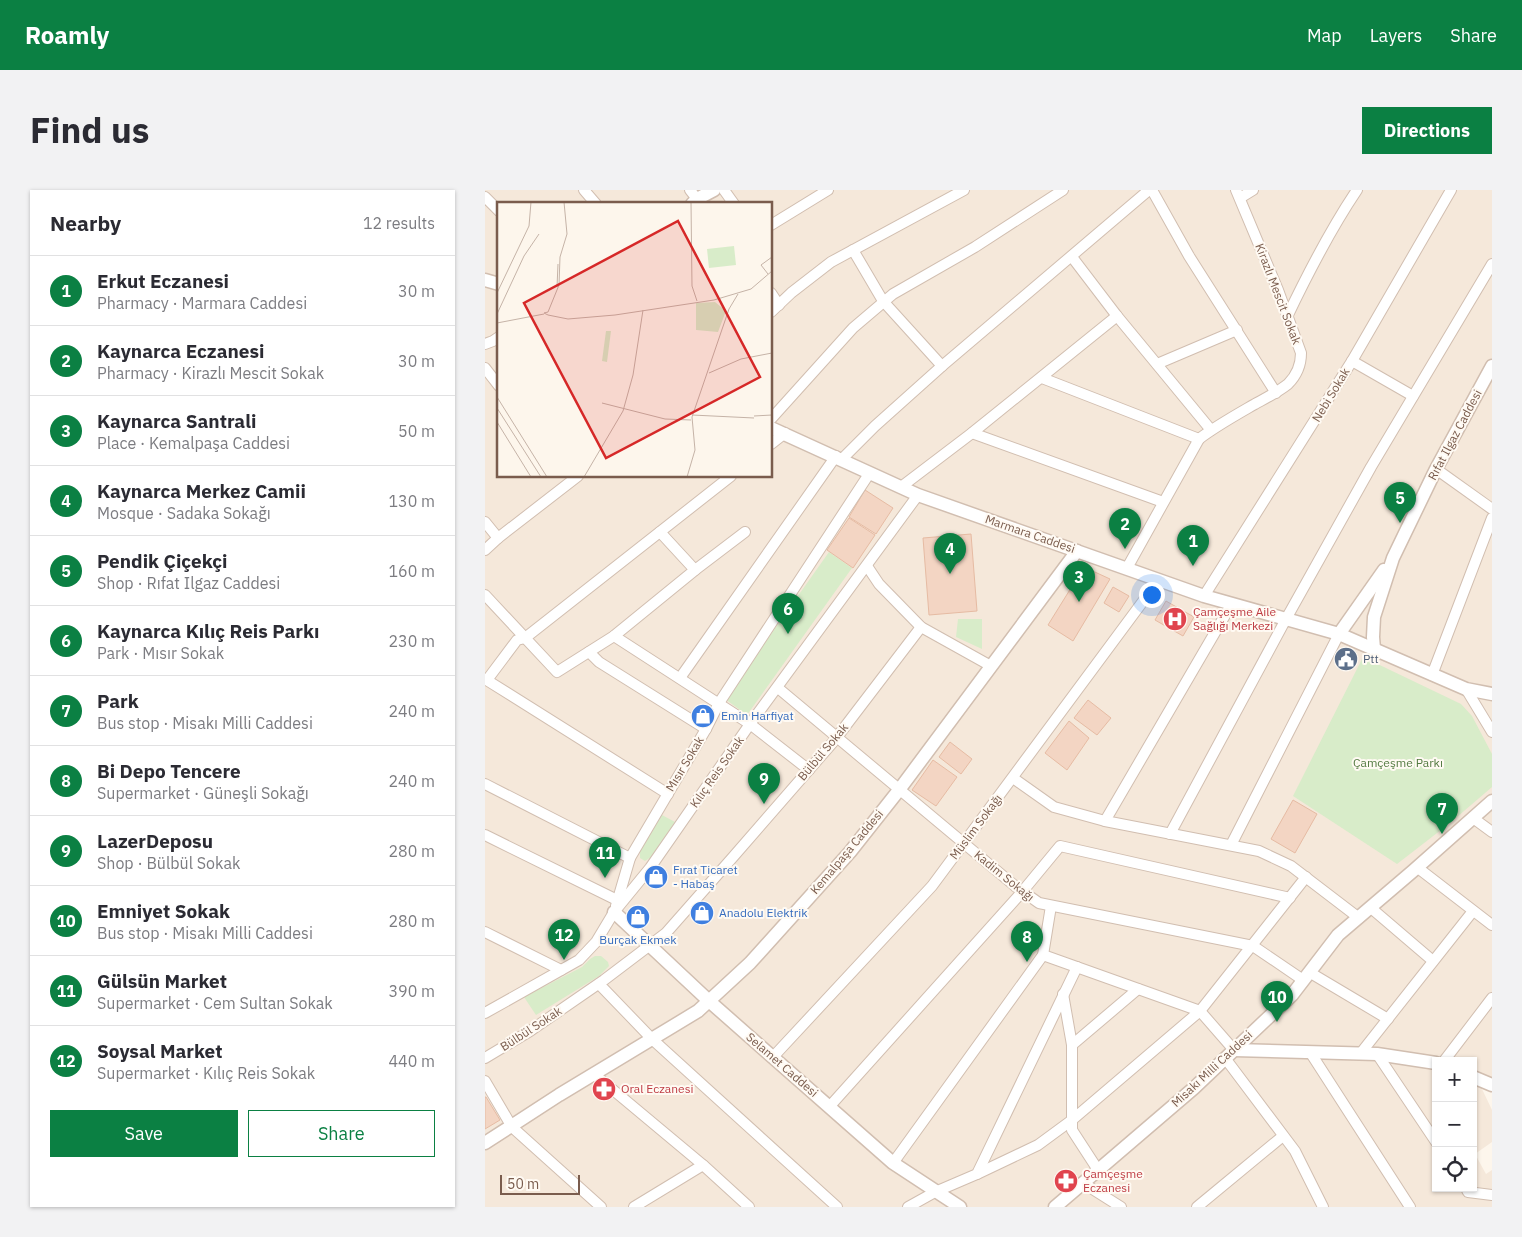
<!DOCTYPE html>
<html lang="en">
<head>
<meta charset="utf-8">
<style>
	body { margin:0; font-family:"IBM Plex Sans",sans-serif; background:#f2f2f3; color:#2b2b33 }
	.controls { position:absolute; right:15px; bottom:15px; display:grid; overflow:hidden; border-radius:0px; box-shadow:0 1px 4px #0004 }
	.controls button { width:45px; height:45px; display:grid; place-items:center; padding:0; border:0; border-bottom:1px solid #e1e1e2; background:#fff; color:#2b2b33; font:25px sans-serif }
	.scale { position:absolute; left:15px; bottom:12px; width:80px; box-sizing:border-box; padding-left:5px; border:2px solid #7a5c4d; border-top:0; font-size:14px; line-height:18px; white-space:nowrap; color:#7a5c4d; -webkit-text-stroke:4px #fffaf3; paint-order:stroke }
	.you { position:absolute; left:666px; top:404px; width:18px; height:18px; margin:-12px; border:4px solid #fff; border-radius:50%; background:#1a73e8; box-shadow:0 0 0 8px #1a73e833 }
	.badge { display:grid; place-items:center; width:32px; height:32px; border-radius:50%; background:#0b8043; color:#fff; font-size:16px; font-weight:700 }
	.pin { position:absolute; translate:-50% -41px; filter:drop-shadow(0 1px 2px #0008) }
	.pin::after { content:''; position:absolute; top:26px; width:18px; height:15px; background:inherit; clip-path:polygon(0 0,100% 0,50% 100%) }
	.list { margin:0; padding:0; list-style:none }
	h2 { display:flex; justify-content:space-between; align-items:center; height:65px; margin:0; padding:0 20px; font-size:21px }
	h2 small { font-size:16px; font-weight:400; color:#7c7c81 }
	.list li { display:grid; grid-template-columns:32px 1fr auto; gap:15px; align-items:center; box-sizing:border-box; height:70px; padding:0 20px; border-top:1px solid #e1e1e2 }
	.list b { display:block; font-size:19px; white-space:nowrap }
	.list p { margin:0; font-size:16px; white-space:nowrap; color:#7c7c81 }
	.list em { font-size:16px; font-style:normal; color:#7c7c81 }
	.actions { display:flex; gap:10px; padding:15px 20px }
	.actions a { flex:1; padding:11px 0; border:1px solid #0b8043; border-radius:0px; text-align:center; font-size:18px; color:#0b8043 }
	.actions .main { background:#0b8043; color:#fff }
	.icon { flex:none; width:28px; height:28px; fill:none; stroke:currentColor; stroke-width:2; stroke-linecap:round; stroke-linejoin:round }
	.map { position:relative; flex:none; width:1007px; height:1017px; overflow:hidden; border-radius:0px }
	header { display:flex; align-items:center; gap:30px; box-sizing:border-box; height:70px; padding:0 25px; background:#0b8043; color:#fff }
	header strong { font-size:24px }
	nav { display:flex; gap:28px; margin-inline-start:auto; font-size:18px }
	.intro { display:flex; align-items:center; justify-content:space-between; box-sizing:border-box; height:120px; padding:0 30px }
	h1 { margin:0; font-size:35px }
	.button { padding:12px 22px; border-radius:0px; background:#0b8043; color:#fff; font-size:18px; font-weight:700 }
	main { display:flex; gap:30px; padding:0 30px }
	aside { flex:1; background:#fff; border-radius:0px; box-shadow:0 1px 4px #0004 }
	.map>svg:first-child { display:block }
</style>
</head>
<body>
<header>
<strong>Roamly</strong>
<nav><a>Map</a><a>Layers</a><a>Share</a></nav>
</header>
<div class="intro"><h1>Find us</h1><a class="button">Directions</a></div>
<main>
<aside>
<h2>Nearby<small>12 results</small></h2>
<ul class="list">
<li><span class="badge">1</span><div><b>Erkut Eczanesi</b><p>Pharmacy · Marmara Caddesi</p></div><em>30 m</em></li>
<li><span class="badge">2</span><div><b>Kaynarca Eczanesi</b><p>Pharmacy · Kirazlı Mescit Sokak</p></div><em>30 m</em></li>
<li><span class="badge">3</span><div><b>Kaynarca Santrali</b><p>Place · Kemalpaşa Caddesi</p></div><em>50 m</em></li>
<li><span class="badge">4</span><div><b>Kaynarca Merkez Camii</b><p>Mosque · Sadaka Sokağı</p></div><em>130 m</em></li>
<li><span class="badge">5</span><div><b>Pendik Çiçekçi</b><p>Shop · Rıfat Ilgaz Caddesi</p></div><em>160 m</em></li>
<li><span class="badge">6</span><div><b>Kaynarca Kılıç Reis Parkı</b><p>Park · Mısır Sokak</p></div><em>230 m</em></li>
<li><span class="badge">7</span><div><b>Park</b><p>Bus stop · Misakı Milli Caddesi</p></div><em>240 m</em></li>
<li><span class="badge">8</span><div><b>Bi Depo Tencere</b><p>Supermarket · Güneşli Sokağı</p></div><em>240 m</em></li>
<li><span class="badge">9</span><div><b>LazerDeposu</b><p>Shop · Bülbül Sokak</p></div><em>280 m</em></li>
<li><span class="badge">10</span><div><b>Emniyet Sokak</b><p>Bus stop · Misakı Milli Caddesi</p></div><em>280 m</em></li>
<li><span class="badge">11</span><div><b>Gülsün Market</b><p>Supermarket · Cem Sultan Sokak</p></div><em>390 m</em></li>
<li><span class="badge">12</span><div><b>Soysal Market</b><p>Supermarket · Kılıç Reis Sokak</p></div><em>440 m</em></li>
</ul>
<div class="actions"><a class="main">Save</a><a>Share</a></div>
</aside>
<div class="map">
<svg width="1007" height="1017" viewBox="0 0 1007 1017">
	<rect width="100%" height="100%" fill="#fdf6ec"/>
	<!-- residential -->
	<path fill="#f5e8da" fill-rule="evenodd" d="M0 0H1007V902L997 899 1007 920V952L990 964 1001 984 1007 980V1017H0ZM14 14H286V286H14ZM951 871H988V998H951Z"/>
	<!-- green -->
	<g fill="#d8ecc9">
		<path d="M344 362 367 378 262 525 240 509Z"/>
		<path d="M473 429H497V459L471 447Z"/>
		<path d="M878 467 976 514 987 526 1007 564V597L965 633 912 674 808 606Z"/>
		<path d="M177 625 190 632 166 667 160 671 155 668V661Z"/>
		<path d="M110 766H116L123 772 124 776 114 786 51 825 39 807 97 777 105 769Z"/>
	</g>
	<!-- building -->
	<g fill="#f3d5c3" stroke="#e6bba3">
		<path d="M380 300 408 318 391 344 364 327Z"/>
		<path d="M364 328 390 345 368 378 342 360Z"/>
		<path d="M486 344 492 421 444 425 438 348Z"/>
		<path d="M599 377 625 389 588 451 563 435Z"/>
		<path d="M628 397 644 406 634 422 619 413Z"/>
		<path d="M681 411 709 427 698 446 670 430Z"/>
		<path d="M603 510 626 528 612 545 589 528Z"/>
		<path d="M584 531 604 548 582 580 560 563Z"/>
		<path d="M465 552 487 569 476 584 454 567Z"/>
		<path d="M448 570 472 587 451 616 427 600Z"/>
		<path d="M808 610 832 624 810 663 786 649Z"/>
		<path d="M0 907H1L15 930 0 939Z"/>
	</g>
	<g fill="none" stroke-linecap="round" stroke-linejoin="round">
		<!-- minor casing -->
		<g stroke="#d1beb0" stroke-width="12">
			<g id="minor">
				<path d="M99 0 111 14"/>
				<path d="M205 0 212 9"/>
				<path d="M239 0 249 14"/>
				<path d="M667 0 704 66 791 203"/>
				<path d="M0 7 14 21"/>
				<path d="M755 8 768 0"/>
				<path d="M286 35 343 0"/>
				<path d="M368 60 398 111 457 176"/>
				<path d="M587 67 632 126 726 240"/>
				<path d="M286 103 294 115"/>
				<path d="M286 122 306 103 346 72 479 0"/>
				<path d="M802 127C823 83 845 40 872 0"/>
				<path d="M0 154 8 151 14 147"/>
				<path d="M867 171 928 206"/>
				<path d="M672 174 752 140"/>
				<path d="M0 178 14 196"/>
				<path d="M557 188 714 249"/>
				<path d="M286 229 368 138 408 104 490 57 578 0"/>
				<path d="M487 243 678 312"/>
				<path d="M286 254 300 243"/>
				<path d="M357 269 390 236 457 176 664 0"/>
				<path d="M951 279 1007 319"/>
				<path d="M416 297 487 243 632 126"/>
				<path d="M0 332 13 348"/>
				<path d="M175 342 210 380"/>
				<path d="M0 360 13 348 93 286"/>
				<path d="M382 376 394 394 436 437 506 476"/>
				<path d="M642 378 714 249C731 236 751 225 770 214 781 208 793 202 803 194 812 185 816 175 816 163L793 100 751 0"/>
				<path d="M0 405 72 482 129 446 210 380 260 342"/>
				<path d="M719 406 867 171 966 0"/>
				<path d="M129 446 265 534 324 580"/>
				<path d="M104 462 114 472 221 539"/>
				<path d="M947 485 1007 328"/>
				<path d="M195 488 351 266"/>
				<path d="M0 489 183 604"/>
				<path d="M2 490 32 450 40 448 246 286"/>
				<path d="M293 498 530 696 554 713 768 756 818 790"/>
				<path d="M981 499 1007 542"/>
				<path d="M528 588 569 617 620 631 774 661 806 676 874 728"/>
				<path d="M0 594 145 668"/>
				<path d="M988 628 1007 642"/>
				<path d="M620 631 746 415"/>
				<path d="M685 644 801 429 886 277 1007 74"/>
				<path d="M0 645 132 710"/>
				<path d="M746 655 854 444"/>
				<path d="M933 678 1007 735"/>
				<path d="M131 716 145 668 221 539 234 513 384 284"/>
				<path d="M886 718 948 771"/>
				<path d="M0 742 76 780"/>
				<path d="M558 765 715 821 749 860"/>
				<path d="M824 782 903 829"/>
				<path d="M114 794 167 849 352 1017"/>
				<path d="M578 804 587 855"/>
				<path d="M0 823 94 770 111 752 129 722 165 678 265 534 433 305"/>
				<path d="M825 862 925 1017"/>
				<path d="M875 864 988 721"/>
				<path d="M892 864 951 952"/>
				<path d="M288 867 447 696 673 391"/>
				<path d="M0 868 45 841 119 790 181 743 248 667 349 551 436 437"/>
				<path d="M740 868 810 961 838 1017"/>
				<path d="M959 871 1007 808"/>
				<path d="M109 884 218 975 264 1017"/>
				<path d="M0 891 27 937 116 1017"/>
				<path d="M345 916 537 702 575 656 805 708"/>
				<path d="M408 973 558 765 566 716"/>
				<path d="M613 980 587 940V855L653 799"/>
				<path d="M492 984 553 955 587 930 715 821 821 687"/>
				<path d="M598 993 636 1017"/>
				<path d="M981 998 983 1002 1007 1005"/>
				<path d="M149 1017 218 975"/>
				<path d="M423 1017 450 1002 492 984 592 777"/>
				<path d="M712 1017 798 946"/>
			</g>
		</g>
		<!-- tertiary casing -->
		<g stroke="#d1beb0" stroke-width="15">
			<g id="tertiary">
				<path d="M207 14 212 9 229 0"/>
				<path d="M0 90 14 94"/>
				<path d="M286 238 433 305 719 406 854 444 981 499 1007 504"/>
				<path d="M854 444 899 380"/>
				<path d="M889 459 888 447 889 427 908 368 951 279 1007 176"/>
				<path d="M129 722 224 811 408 973 475 1017"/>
				<path d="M749 860 892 864 951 873"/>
				<path d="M988 887 1007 895"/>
				<path d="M0 953 74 905 213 821 265 773 365 662 414 600 592 361"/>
				<path d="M570 1017 709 898 807 805 853 745 928 681 1007 611"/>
			</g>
		</g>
		<!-- minor -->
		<use href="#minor" stroke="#fff" stroke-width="10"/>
		<!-- tertiary -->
		<use href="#tertiary" stroke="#fff" stroke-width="12"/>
	</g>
	<!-- icons -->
	<defs>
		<g id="hospital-disc" transform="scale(1.25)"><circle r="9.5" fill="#e0444e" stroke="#fffaf3"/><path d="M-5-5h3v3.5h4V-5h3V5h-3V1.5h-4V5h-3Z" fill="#fff"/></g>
		<g id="civic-disc" transform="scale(1.25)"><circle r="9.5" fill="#5c6f8a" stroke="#fffaf3"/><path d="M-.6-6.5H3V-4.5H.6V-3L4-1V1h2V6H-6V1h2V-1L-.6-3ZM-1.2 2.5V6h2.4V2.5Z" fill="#fff"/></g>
		<g id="shop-disc" transform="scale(1.25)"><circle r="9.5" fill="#3f7fe0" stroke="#fffaf3"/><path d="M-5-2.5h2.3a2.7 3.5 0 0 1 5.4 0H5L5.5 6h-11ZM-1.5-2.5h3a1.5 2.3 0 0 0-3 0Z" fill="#fff"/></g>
		<g id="pharmacy-disc" transform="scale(1.25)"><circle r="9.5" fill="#e0444e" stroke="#fffaf3"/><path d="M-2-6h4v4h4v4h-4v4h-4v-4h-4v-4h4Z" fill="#fff"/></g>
	</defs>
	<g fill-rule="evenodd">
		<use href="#hospital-disc" x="690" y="429"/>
		<use href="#civic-disc" x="861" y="469"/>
		<use href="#shop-disc" x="218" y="526"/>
		<use href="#shop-disc" x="171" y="687"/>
		<use href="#shop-disc" x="217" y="723"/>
		<use href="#shop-disc" x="153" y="727"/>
		<use href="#pharmacy-disc" x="119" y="899"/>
		<use href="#pharmacy-disc" x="581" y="991"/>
	</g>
	<g text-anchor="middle" stroke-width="4" stroke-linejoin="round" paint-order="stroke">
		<!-- street labels -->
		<g font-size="12" fill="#7a5c4d" stroke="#fffaf3">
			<text transform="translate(793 104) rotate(69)" y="4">Kirazlı Mescit Sokak</text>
			<text transform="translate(846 205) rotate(-59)" y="4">Nebi Sokak</text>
			<text transform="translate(970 245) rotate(-62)" y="4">Rıfat Ilgaz Caddesi</text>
			<text transform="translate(545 344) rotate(19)" y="4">Marmara Caddesi</text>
			<text transform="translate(338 562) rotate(-50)" y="4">Bülbül Sokak</text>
			<text transform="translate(200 574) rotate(-59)" y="4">Mısır Sokak</text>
			<text transform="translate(232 582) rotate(-55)" y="4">Kılıç Reis Sokak</text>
			<text transform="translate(491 637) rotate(-53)" y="4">Müslim Sokağı</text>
			<text transform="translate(362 662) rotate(-50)" y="4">Kemalpaşa Caddesi</text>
			<text transform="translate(519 686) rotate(39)" y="4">Kadim Sokağı</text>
			<text transform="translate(46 839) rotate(-33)" y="4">Bülbül Sokak</text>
			<text transform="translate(297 875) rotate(41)" y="4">Selamet Caddesi</text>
			<text transform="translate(727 879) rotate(-43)" y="4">Misakı Milli Caddesi</text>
		</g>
		<!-- health labels -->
		<g font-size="12" fill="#be3a42" stroke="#fffaf3" text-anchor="start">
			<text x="708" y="426">Çamçeşme Aile<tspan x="708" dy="14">Sağlığı Merkezi</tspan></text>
			<text x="136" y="903">Oral Eczanesi</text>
			<text x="598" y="988">Çamçeşme<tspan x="598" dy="14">Eczanesi</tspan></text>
		</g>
		<!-- service labels -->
		<g font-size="12" fill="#4e5e75" stroke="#fffaf3" text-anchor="start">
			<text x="878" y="473">Ptt</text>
		</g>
		<!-- shop labels -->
		<g font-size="12" fill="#366cbe" stroke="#fffaf3" text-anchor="start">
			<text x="236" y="530">Emin Harfiyat</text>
			<text x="188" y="684">Fırat Ticaret<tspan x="188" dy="14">- Habaş</tspan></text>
			<text x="234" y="727">Anadolu Elektrik</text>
			<text x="153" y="754" text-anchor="middle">Burçak Ekmek</text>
		</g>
		<!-- park labels -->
		<g font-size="12" fill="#537a41" stroke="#fffaf3">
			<text x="913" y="577">Çamçeşme Parkı</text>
		</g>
	</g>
	<!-- overview -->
	<g transform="translate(12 12)">
		<rect width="275" height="275" fill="#fdf6ec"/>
		<path d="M237 44 239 63 212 66 210 47ZM218 100 229 109 221 130 199 128V101ZM109 129H114L110 160 105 159Z" fill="#d8ecc9"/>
		<path fill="none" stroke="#c5b3a7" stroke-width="1" d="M194 0 195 84 200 99M271 72 264 63 275 55M60 85 61 62M0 91 32 24 34 0M0 112 27 54 42 32M51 113 71 117 118 113 217 98 254 87 275 69M51 113 47 111 51 110 62 83 63 55 70 32 67 0M0 121 47 112M212 171 244 157 275 151M0 195 50 275M105 201 168 217 194 218M0 206 44 275M195 213 257 216M257 214 275 213M0 220 34 275M87 275 126 209 136 173 146 108M190 275 198 248 195 215 232 107 241 92"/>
		<path fill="#d62828" fill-opacity="0.15" stroke="#d62828" stroke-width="2.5" d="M181 19 263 175 109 256 27 101Z"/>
		<rect width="275" height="275" fill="none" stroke="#7a5c4d" stroke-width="2.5"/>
	</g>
</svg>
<div class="controls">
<button>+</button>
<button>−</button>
<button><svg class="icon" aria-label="locate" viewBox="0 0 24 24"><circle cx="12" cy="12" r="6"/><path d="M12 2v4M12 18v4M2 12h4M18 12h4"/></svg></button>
</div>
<div class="scale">50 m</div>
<div class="you"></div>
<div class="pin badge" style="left:708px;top:376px">1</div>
<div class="pin badge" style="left:640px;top:359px">2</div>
<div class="pin badge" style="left:594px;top:412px">3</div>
<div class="pin badge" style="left:465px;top:384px">4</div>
<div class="pin badge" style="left:915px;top:333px">5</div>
<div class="pin badge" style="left:303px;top:444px">6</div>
<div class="pin badge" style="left:957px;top:644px">7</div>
<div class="pin badge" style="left:542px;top:772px">8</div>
<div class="pin badge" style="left:279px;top:614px">9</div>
<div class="pin badge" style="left:792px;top:832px">10</div>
<div class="pin badge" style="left:120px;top:688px">11</div>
<div class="pin badge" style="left:79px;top:770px">12</div>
</div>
</main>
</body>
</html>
